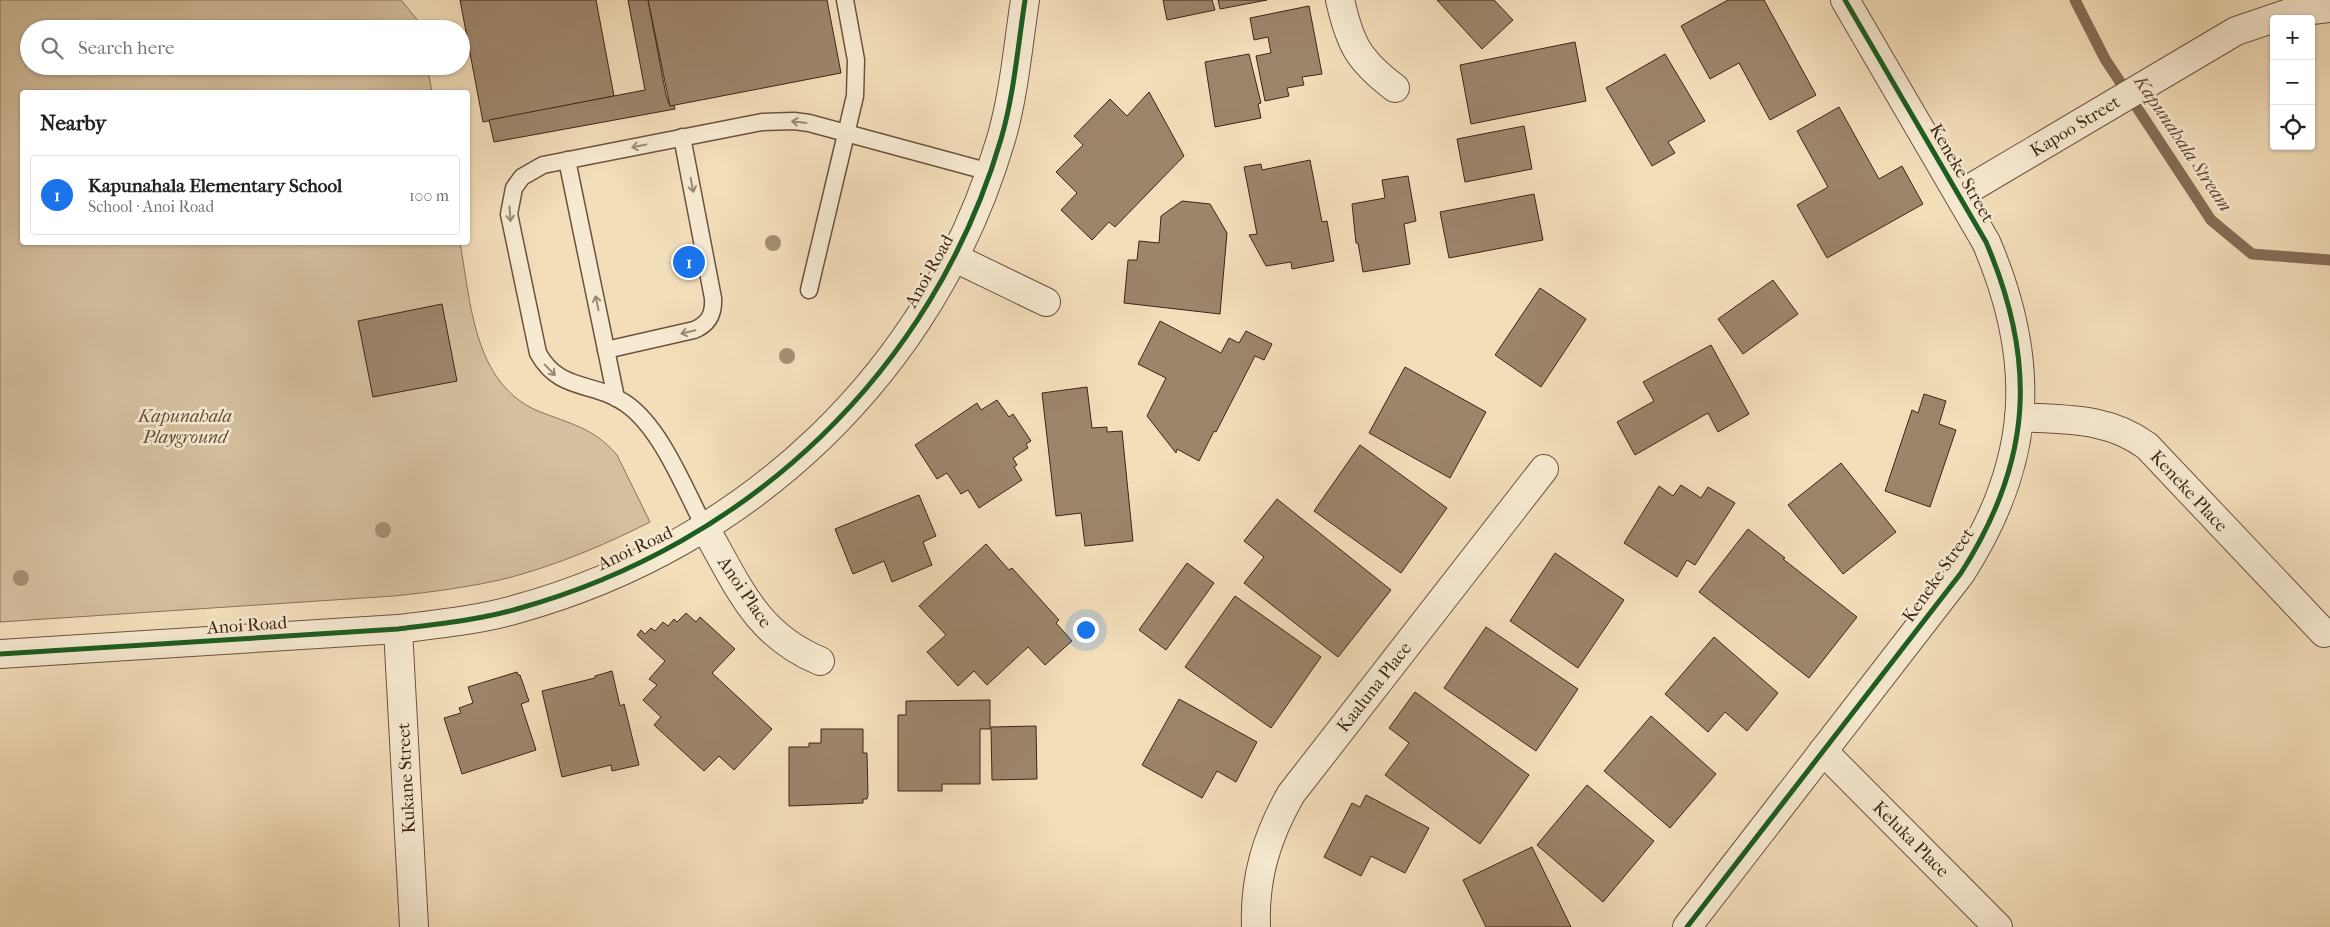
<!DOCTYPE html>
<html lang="en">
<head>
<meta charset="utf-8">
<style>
	body { margin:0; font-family:"IM FELL French Canon",serif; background:#f6f6f6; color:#222 }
	.controls { position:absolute; right:15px; top:15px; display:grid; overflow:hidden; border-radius:5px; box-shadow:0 1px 4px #0004 }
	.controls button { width:45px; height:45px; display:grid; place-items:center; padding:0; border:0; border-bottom:1px solid #e0e0e0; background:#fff; color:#222; font:25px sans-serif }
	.you { position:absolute; left:1085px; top:629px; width:18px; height:18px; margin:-12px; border:4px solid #fff; border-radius:50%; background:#1a73e8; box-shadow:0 0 0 8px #1a73e833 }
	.badge { display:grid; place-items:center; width:32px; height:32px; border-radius:50%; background:#1a73e8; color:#fff; font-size:16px; font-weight:700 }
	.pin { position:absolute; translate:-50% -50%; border:2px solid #fff; box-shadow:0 1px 5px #0006 }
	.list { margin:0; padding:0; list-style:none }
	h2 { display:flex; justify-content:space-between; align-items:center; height:65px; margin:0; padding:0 20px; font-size:21px }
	h2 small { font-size:16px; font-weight:400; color:#767676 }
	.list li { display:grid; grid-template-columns:32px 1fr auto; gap:15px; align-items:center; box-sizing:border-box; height:80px; margin:0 10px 10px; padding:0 10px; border:1px solid #e0e0e0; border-radius:5px }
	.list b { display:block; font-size:19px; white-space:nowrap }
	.list p { margin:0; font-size:16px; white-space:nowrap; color:#767676 }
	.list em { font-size:16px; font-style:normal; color:#767676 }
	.icon { flex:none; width:28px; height:28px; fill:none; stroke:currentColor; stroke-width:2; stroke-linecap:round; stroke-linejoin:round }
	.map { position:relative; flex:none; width:2330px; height:927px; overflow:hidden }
	.search { position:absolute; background:#fff; box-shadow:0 1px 4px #0004; left:20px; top:20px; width:450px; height:55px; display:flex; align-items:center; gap:12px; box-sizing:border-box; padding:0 18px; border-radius:28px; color:#767676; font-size:19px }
	.panel { position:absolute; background:#fff; box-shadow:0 1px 4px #0004; left:20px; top:90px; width:450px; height:155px; border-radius:5px }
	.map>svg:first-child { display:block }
</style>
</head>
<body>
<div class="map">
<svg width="2330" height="927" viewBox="0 0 2330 927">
	<rect width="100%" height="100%" fill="#f3deba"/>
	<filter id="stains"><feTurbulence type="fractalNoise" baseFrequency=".004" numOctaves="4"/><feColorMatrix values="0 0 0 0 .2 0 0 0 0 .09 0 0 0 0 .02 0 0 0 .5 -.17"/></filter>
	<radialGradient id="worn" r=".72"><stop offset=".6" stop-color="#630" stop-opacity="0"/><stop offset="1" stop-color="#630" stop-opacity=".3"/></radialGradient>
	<!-- green -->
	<path fill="#d4bf9e" stroke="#8a725a" d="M0 0H401L419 22 420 29H29V66H427L432 92H22V242L460 243C471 302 473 383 538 411 570 424 593 427 617 455L650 522C605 545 557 565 508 578 471 587 432 592 394 596L0 622Z"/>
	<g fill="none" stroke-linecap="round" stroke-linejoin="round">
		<!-- stream -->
		<path stroke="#866e57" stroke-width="11" d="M2075 0 2105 59 2211 220 2252 254 2330 260"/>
	</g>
	<!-- building -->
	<g fill="#9d856b" stroke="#3f2516">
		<path d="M460 0H596L614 96 483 122Z"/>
		<path d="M628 0H648L666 95 670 106 674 105 675 109 494 142 489 120 645 90Z"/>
		<path d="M648 0H827L841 73 670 106Z"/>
		<path d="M1163 0H1212L1215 10 1167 20Z"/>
		<path d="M1218 0H1267L1220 9Z"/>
		<path d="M1437 0H1494L1513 20 1482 49Z"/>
		<path d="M1728 0H1764L1816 95 1770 120 1739 63 1710 79 1681 26Z"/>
		<path d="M1309 6 1322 74 1302 77 1304 85 1287 88 1289 96 1265 101 1256 56 1271 53 1268 37 1254 40 1250 18Z"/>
		<path d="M1575 42 1586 101 1471 124 1460 65Z"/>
		<path d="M1249 54 1261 103 1258 104 1261 118 1215 127 1205 62Z"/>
		<path d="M1665 54 1705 121 1668 142 1675 153 1652 166 1606 88Z"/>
		<path d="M1149 92 1184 156 1115 227 1109 222 1092 240 1061 210 1077 193 1056 172 1083 145 1074 136 1110 99 1127 116Z"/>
		<path d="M1839 107 1879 179 1902 166 1923 204 1827 258 1797 205 1828 187 1797 131Z"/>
		<path d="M1524 126 1532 169 1465 182 1457 139Z"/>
		<path d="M1310 160 1322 222 1327 221 1334 261 1292 269 1291 262 1266 266 1249 235 1257 234 1244 167 1261 164 1262 170Z"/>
		<path d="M1408 176 1416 221 1404 224 1410 264 1363 272 1358 243H1356L1352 204 1385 198 1382 180Z"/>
		<path d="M1534 194 1543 240 1449 258 1440 212Z"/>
		<path d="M1182 201 1210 204 1227 233 1220 314 1124 303 1128 260H1137L1139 241 1159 243 1161 216Z"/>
		<path d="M1773 280 1798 314 1743 354 1718 319Z"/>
		<path d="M1540 288 1586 319 1541 387 1495 355Z"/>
		<path d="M442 304 457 381 373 397 358 321Z"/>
		<path d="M1160 321 1221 353 1229 338 1239 343 1246 331 1272 344 1264 360 1255 356 1216 432 1214 431 1199 461 1177 449 1176 453 1147 416 1166 378 1138 364Z"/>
		<path d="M1711 345 1749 414 1718 432 1708 413 1635 455 1617 422 1654 401 1643 382Z"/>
		<path d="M1405 367 1486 412 1450 478 1369 433Z"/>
		<path d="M1087 387 1092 428 1107 427V432L1122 431 1133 541 1085 546 1081 513 1056 516 1042 393Z"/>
		<path d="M1924 394 1946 401 1939 424 1956 430 1930 507 1885 491 1912 410 1918 413Z"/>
		<path d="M997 400 1009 417 1013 414 1031 441 1026 444 1028 448 1013 458 1017 465 1014 467 1022 480 979 508 968 490 961 494 947 473 937 479 915 445 977 403 981 410Z"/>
		<path d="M1360 445 1447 508 1401 573 1314 511Z"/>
		<path d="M1841 463 1896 532 1843 574 1788 505Z"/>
		<path d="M1681 485 1701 498 1708 487 1735 503 1695 565 1687 560 1677 577 1624 543 1659 486 1673 496Z"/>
		<path d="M919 495 936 536 923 542 932 565 892 582 884 561 853 574 835 529Z"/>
		<path d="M1277 499 1391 590 1338 657 1244 583 1264 557 1244 541Z"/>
		<path d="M1748 529 1785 558 1783 559 1857 617 1809 678 1699 592Z"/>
		<path d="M986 544 1009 570 1012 568 1059 620 1056 623 1072 641 1045 665 1028 647 987 685 974 671 958 686 927 652 946 635 919 606Z"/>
		<path d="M1555 553 1624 600 1578 668 1510 621Z"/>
		<path d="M1187 563 1214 583 1166 650 1139 630Z"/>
		<path d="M1235 596 1321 657 1271 728 1185 667Z"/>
		<path d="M686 613 696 622 700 617 735 649 712 673 772 729 734 770 719 756 704 771 654 725 661 717 643 700 657 685 649 679 665 661 637 635 641 630 645 634 651 628 655 631 663 622 668 626 674 619 677 622Z"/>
		<path d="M1486 627 1578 689 1536 751 1444 688Z"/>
		<path d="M1714 637 1778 693 1747 731 1725 712 1708 732 1665 694Z"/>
		<path d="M612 671 620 706 624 704 639 765 612 771 611 765 562 777 542 691 595 678V676Z"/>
		<path d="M517 672 518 675H520L529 701 521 704 536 750 462 774 444 718 461 713 459 708 473 703 468 687Z"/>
		<path d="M1415 692 1529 775 1480 844 1385 775 1409 743 1389 728Z"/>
		<path d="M1179 699 1257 742 1236 782 1217 771 1202 798 1142 765Z"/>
		<path d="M990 700V729H980V784H942V791H898V715H906V701Z"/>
		<path d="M1651 716 1716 774 1670 828 1604 771Z"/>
		<path d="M1036 726 1037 779 992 780 991 727Z"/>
		<path d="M821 729H863V753H867L868 795 867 799H863V803L789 806V747H809V743H821Z"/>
		<path d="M1587 785 1654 841 1603 902 1537 845Z"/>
		<path d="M1366 795 1429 828 1405 873 1371 856 1361 876 1324 857 1352 803 1360 807Z"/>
		<path d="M1532 847 1571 927H1486L1463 880Z"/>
	</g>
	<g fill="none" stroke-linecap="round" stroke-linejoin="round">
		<!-- service casing -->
		<g stroke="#6c533f" stroke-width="19">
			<g id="service">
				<path d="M567 160 616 398"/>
				<path d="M809 290 855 96 856 60 845 0"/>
				<path d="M606 350 694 330C709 324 714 314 713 298L682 137"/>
				<path d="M705 528C685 490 661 427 625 403 593 381 559 392 538 353L509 214 514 188 522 177 543 165 762 122 794 121 809 123 990 172"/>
			</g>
		</g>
		<!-- minor casing -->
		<g stroke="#6c533f" stroke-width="30">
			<g id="minor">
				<path d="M1340 0C1350 44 1358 60 1395 88"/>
				<path d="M1959 195 2236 31 2289 13 2330 8"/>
				<path d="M955 258 1046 302"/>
				<path d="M2019 417C2065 420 2108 417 2147 446L2324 633"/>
				<path d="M705 528C738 585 755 634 820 661"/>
				<path d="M398 629 414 927"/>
				<path d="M0 654 398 629C438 624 479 620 517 609 749 545 933 371 1001 139 1014 95 1018 45 1025 0"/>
				<path d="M1823 751 1998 927"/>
				<path d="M1256 927C1254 878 1267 836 1291 794L1544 469"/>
				<path d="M1687 927 1961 573C2032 462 2038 363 1986 242L1845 0"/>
			</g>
		</g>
		<!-- service -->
		<use href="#service" stroke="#f7ead2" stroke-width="16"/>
		<!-- minor -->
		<use href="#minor" stroke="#f7ead2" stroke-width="28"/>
		<!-- cycleway casing -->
		<g stroke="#f7ead2" stroke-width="8">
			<g id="cycleway">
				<path d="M0 654 398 629C438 624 479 620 517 609 749 545 933 371 1001 139 1014 95 1018 45 1025 0"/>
				<path d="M1687 927 1961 573C2032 462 2038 363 1986 242L1845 0"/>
			</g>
		</g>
		<!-- cycleway -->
		<use href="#cycleway" stroke="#1b5e20" stroke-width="5"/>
	</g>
	<!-- trees -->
	<g fill="#a48e72">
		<circle cx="773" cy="243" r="8"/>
		<circle cx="787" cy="356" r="8"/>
		<circle cx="383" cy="530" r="8"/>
		<circle cx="21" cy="578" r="8"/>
	</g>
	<!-- one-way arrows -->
	<defs><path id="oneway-shaft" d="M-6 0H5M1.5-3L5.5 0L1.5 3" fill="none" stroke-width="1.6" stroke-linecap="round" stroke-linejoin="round" transform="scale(1.25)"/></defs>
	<g stroke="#9b8874">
		<use href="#oneway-shaft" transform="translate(799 122) rotate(-173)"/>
		<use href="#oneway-shaft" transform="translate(639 146) rotate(169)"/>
		<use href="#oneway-shaft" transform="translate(692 185) rotate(79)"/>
		<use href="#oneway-shaft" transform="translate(510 214) rotate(86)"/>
		<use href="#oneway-shaft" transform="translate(597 303) rotate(-102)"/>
		<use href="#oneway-shaft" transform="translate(688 332) rotate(166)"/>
		<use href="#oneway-shaft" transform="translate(550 370) rotate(46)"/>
	</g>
	<g text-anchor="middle" stroke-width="5" stroke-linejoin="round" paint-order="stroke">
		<!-- street labels -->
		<g font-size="18" fill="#3f2516" stroke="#f7ead2">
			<text transform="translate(2075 126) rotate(-31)" y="6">Kapoo Street</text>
			<text transform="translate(1962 173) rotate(60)" y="6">Keneke Street</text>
			<text transform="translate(929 271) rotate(-61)" y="6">Anoi Road</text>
			<text transform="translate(2189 491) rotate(47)" y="6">Keneke Place</text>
			<text transform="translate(635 548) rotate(-25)" y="6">Anoi Road</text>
			<text transform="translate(1938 575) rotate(-55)" y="6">Keneke Street</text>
			<text transform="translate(745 592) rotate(56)" y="6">Anoi Place</text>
			<text transform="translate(247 625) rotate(-4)" y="6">Anoi Road</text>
			<text transform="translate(1374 687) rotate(-52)" y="6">Kaaluna Place</text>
			<text transform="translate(406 778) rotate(-93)" y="6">Kukane Street</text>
			<text transform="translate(1911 839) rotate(45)" y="6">Keluka Place</text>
		</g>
		<!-- park labels -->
		<g font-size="18" font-style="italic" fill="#644c38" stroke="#f7ead2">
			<text x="185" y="422">Kapunahala<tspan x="185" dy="21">Playground</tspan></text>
		</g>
		<!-- water labels -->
		<g font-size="19" font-style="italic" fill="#634a36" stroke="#f7ead2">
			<text transform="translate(2184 143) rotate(56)" y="7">Kapunahala Stream</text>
		</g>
	</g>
	<rect width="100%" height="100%" filter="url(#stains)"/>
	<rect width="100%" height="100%" fill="url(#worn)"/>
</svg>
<div class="controls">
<button>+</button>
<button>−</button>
<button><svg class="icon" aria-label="locate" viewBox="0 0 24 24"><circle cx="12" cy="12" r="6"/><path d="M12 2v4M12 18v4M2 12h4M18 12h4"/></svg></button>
</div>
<div class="you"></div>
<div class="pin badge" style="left:689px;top:262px">1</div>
<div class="search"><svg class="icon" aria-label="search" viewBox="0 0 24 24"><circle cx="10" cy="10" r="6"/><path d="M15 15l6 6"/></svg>Search here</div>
<section class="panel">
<h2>Nearby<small></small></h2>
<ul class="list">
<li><span class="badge">1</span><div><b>Kapunahala Elementary School</b><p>School · Anoi Road</p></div><em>100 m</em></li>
</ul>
</section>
</div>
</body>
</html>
